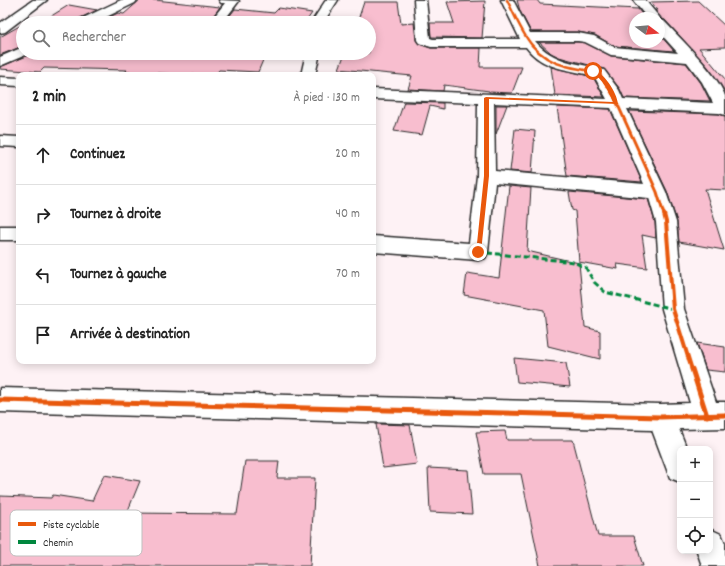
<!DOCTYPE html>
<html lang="fr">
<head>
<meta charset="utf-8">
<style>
	body { margin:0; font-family:Dekko,sans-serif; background:#f2f2f2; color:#222 }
	.controls { position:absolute; right:12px; bottom:12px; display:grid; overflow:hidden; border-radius:8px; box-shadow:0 2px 10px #0003 }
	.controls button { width:36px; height:36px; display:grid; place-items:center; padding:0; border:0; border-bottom:1px solid #e0e0e0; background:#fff; color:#222; font:20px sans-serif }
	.compass { position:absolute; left:629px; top:12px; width:36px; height:36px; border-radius:50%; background:#fff; box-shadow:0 2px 10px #0003; rotate:106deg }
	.stop { position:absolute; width:12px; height:12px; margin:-9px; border:3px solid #ea580c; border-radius:50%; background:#fff }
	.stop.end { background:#ea580c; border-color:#fff; box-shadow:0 1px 4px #0008 }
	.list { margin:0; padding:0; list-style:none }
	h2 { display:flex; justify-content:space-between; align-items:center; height:52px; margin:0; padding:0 16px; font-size:17px }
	h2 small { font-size:13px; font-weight:400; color:#767676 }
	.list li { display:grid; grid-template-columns:26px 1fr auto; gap:12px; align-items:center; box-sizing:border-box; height:60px; padding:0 16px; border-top:1px solid #e0e0e0 }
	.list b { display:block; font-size:15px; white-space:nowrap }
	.list em { font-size:13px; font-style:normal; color:#767676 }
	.icon { flex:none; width:22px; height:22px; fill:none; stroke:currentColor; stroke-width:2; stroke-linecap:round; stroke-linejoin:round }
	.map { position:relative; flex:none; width:725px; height:566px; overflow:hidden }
	.search { position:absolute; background:#fff; box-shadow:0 2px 10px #0003; left:16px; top:16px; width:360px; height:44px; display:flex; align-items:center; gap:10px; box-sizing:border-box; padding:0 14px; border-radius:22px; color:#767676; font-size:15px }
	.panel { position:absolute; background:#fff; box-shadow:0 2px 10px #0003; left:16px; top:72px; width:360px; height:292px; border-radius:8px }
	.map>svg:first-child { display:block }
</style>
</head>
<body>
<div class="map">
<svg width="725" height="566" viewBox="0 0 725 566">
	<rect width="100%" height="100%" fill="#fef2f5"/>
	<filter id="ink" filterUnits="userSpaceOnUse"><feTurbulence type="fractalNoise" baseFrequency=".025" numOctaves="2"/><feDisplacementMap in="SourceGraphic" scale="8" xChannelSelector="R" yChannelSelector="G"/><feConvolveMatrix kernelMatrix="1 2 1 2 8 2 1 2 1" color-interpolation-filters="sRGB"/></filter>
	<g filter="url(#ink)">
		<!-- building -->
		<g fill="#f8becf" stroke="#2b2b2b">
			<path d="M140 0H155L220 7 208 23H97L118 13 124 14Z"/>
			<path d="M517 0H537L540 4 638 9 645 18H635V42H659V34L674 51 614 46 595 35 578 32H531L520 11Z"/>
			<path d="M485 1 482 38 431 37 430 23H454L447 2Z"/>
			<path d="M698 1 725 26V47L699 48 725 79V92L708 67 665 20 661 19 655 10H658L651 2Z"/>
			<path d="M364 2H398L401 24 414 23 416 40 419 44 431 48H481L480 67H522L512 93 489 92V91L444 85 443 91 408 89 412 76 339 69 345 53H369V23H357Z"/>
			<path d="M69 5 97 10 78 19 77 23H40Z"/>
			<path d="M279 8 312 13 305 23H224L235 9 274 13Z"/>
			<path d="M23 24V46L0 55V37Z"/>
			<path d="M539 42H578L585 43 611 56 686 63 701 83 710 101 624 98 620 89 604 69 559 57 551 53Z"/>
			<path d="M29 53H266L258 72 219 70 215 75 125 72 127 70 44 68 40 72 0 69V67L29 55Z"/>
			<path d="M551 67 593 77 604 97 555 95Z"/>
			<path d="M404 102 443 103V109L430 106 422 135 394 131Z"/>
			<path d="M496 105H507L496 134Z"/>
			<path d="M557 107 610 109 642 182 567 176Z"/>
			<path d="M629 111 719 114 725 116V190L705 189 724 250 679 242 677 222 667 191Z"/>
			<path d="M515 129 535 131 532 173 510 171Z"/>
			<path d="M509 186 531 188 527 251 579 263 585 327 600 331V359L548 346 544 310 464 295 467 273 499 278Z"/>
			<path d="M569 192 648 199 655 222 656 238 642 235 647 268 617 264 618 269 579 262 575 211 572 210Z"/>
			<path d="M697 343 725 347V372L706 370Z"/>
			<path d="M514 358 566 363 570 387 517 382Z"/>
			<path d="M376 424 410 425 417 464 383 468Z"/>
			<path d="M505 431 507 440H573L598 536H634L643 566H540L521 474H484L476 432Z"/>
			<path d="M245 461H279L277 478H315L310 566H0V496L51 498 53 495 92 501 104 475 140 481 127 513 237 514Z"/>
			<path d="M428 468 468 470 472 514 430 512Z"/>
		</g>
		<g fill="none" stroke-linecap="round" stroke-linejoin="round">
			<!-- minor casing -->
			<g stroke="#2b2b2b" stroke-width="3">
				<g id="minor">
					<path d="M33 0H47L5 32 0 33V23Z"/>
					<path d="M121 0H137L135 3 94 23H78L79 20Z"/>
					<path d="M219 0 239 1 222 23H209L225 3H221Z"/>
					<path d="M326 0H338L323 23H311Z"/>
					<path d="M414 0H426L430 38 433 39H520L501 0H513L530 33H578L594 36 614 47 678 53 659 32V20L664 21C679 37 719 76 725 96 725 101 725 109 725 115L719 113 627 109 666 192 676 222 684 309 716 402H725V428L679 429 687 449H680V482L670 478 652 430 0 412V388L661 404 690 403 662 309 656 222 649 198 495 183 488 252 485 258 478 260 373 252V236L469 243 477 176 478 103 373 99V89L607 99 594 76C569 69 543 70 526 47H431L419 43 417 40ZM535 41H578L585 42 611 55 687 62 702 82 713 103 623 99 619 90 604 70C579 63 553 63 535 41ZM494 103 611 108 644 184 495 171Z"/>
					<path d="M633 0H645L660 18 659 20V18H647Z"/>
					<path d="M23 47V53L28 54 0 66V57Z"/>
					<path d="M306 53H320L315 75H301Z"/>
					<path d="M0 77 19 78V86L0 85Z"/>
					<path d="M0 136 19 137V147L0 146Z"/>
					<rect x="0" y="226" width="19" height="14"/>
					<path d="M710 529 721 534 725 543V566H702L697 551H710Z"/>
				</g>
			</g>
			<!-- minor -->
			<use href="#minor" fill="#fff" fill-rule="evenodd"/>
			<!-- quiet -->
			<path stroke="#00873e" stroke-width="3" stroke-dasharray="6 3" stroke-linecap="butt" d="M478 252 574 262 586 268 594 282 605 292 673 309"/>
			<!-- cycleway-far3 casing -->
			<g stroke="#fff" stroke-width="4">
				<path id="cycleway-far3" d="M507 0C522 30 530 57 566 66 577 69 588 70 599 73L613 95"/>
			</g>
			<!-- cycleway-far2 casing -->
			<g stroke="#fff" stroke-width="5">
				<path id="cycleway-far2" d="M613 94 657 192 664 215"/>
			</g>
			<!-- cycleway-far1 casing -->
			<g stroke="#fff" stroke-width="6">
				<path id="cycleway-far1" d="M664 214 666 222 673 309 692 370"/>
			</g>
			<!-- cycleway casing -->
			<g stroke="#fff" stroke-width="8">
				<g id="cycleway">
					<path d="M692 369 707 416"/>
					<path d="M0 400 661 417 725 415"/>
				</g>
			</g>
			<!-- cycleway-far3 -->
			<use href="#cycleway-far3" stroke="#e8590c" stroke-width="2.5"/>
			<!-- cycleway-far2 -->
			<use href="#cycleway-far2" stroke="#e8590c" stroke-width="3"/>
			<!-- cycleway-far1 -->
			<use href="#cycleway-far1" stroke="#e8590c" stroke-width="4"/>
			<!-- cycleway -->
			<use href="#cycleway" stroke="#e8590c" stroke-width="5"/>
		</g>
	</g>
	<!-- route -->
	<path fill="#ea580c" d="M591 70C604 71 617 93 618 104L489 99V176L481 252 478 254 476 253 484 176V98L486 97 613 102C608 90 603 79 591 72Z"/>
	<!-- legend -->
	<rect x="10" y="510" width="132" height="46" rx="6" fill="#fff" stroke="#bfbfbf" stroke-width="1"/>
	<rect x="18" y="522" width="18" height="4" fill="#e8590c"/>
	<rect x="18" y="540" width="18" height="4" fill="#00873e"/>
	<g font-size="11" fill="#2b2b2b">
		<text x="43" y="528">Piste cyclable</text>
		<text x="43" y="546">Chemin</text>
	</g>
</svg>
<div class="controls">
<button>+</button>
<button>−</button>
<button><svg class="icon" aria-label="locate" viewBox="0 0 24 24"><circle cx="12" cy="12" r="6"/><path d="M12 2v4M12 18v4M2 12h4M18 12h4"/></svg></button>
</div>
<svg class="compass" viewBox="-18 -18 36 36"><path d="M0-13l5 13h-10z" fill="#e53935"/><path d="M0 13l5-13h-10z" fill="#767676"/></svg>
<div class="stop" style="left:593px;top:71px"></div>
<div class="stop end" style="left:478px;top:252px"></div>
<div class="search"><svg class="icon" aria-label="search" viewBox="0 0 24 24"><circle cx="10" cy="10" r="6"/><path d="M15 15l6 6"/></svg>Rechercher</div>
<section class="panel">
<h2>2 min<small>À pied · 130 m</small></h2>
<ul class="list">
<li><svg class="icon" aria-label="ahead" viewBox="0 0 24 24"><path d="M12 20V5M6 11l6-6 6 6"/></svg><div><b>Continuez</b></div><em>20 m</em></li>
<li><svg class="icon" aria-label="right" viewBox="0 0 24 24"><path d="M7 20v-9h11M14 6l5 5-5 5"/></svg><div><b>Tournez à droite</b></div><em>40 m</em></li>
<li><svg class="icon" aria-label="left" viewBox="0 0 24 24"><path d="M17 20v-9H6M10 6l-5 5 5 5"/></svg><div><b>Tournez à gauche</b></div><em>70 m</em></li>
<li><svg class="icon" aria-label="arrive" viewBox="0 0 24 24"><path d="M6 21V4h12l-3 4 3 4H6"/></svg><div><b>Arrivée à destination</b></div></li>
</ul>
</section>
</div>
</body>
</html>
